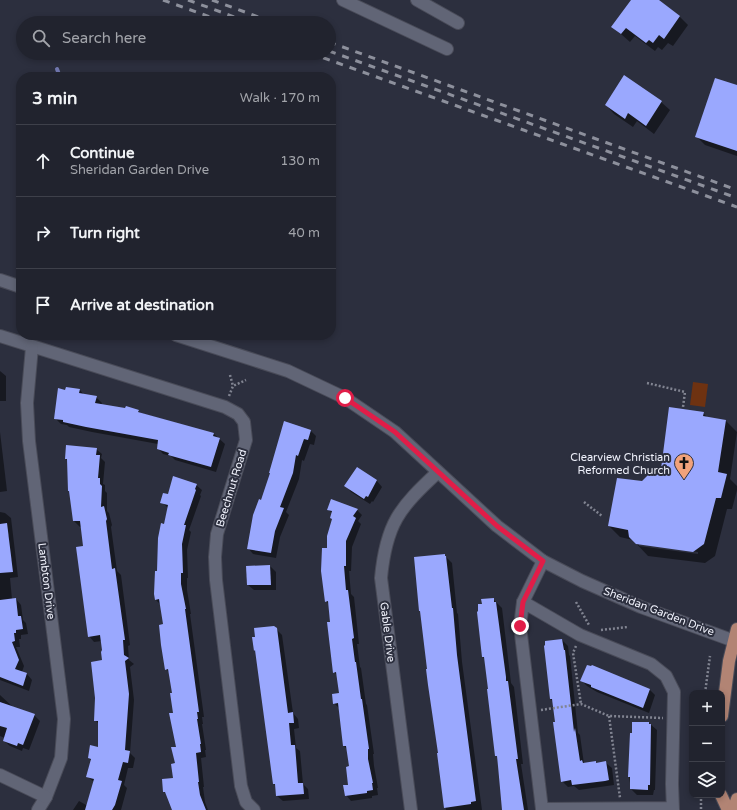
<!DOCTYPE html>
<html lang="en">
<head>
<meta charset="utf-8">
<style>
	body { margin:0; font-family:"Varela Round",sans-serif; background:#292b36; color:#f1f3f6 }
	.controls { position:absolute; right:12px; bottom:12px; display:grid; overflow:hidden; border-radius:8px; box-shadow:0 2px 6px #0003 }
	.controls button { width:36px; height:36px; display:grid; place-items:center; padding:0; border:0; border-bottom:1px solid #3e404a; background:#21232e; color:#f1f3f6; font:20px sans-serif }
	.stop { position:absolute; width:12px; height:12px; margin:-9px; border:3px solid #e11d48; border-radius:50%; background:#fff }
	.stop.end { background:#e11d48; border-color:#fff; box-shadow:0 1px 4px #0008 }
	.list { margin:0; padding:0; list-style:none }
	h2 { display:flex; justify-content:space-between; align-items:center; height:52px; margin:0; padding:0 16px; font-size:17px }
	h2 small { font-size:13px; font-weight:400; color:#a2a4aa }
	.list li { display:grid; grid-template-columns:26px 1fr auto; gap:12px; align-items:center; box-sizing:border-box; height:72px; padding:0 16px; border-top:1px solid #3e404a }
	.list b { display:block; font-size:15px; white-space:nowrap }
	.list p { margin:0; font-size:13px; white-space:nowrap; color:#a2a4aa }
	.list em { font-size:13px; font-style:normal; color:#a2a4aa }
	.icon { flex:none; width:22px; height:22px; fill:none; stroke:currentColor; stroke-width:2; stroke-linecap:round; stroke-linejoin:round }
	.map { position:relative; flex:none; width:737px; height:810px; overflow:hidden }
	.search { position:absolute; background:#21232e; box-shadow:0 2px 6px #0003; left:16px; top:16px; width:320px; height:44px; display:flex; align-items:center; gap:10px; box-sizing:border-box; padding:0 14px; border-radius:22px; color:#a2a4aa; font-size:15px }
	.panel { position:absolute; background:#21232e; box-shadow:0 2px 6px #0003; left:16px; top:72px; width:320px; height:268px; border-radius:16px }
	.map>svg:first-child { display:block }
</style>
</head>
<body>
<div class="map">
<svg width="737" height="810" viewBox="0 0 737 810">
	<rect width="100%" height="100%" fill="#2c2f3e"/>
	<!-- green -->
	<path fill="#6e3211" d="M693 382 708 384 705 407 690 405Z"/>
	<!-- shadow -->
	<g fill="#0007" fill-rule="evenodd">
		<path d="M633 0H657L680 17 688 25 673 46 668 43 662 50 658 47 655 51 635 36 630 42 613 27Z"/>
		<path d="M737 86V156L705 145 696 136Z"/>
		<path d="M661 102 670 110 654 134 637 121 633 127 614 114 606 105Z"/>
		<path d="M0 371 6 376V401H0V406Z"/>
		<path d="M80 390 84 395 96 397 102 403 101 405 138 411 141 413 214 434 225 444 216 472 175 460 171 456 163 454 158 448V444L92 432 69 427 67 425 61 424 55 418 66 391Z"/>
		<path d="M703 413 708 418 725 420 737 432 730 479 737 486V490L732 509H727L715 556 705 563 648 556 633 540 620 537 609 526 642 482 662 469ZM639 544 698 552V554L639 546Z"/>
		<path d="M285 422 311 431 316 436 314 445 310 444 304 461 302 460 299 479 286 512 289 515 280 537 276 558 253 554 248 548Z"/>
		<path d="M0 432 7 491 0 492Z"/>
		<path d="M96 449 102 454 101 458 105 462 103 484 105 485V491L107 493V511L109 513 112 525 111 527 117 571 121 575 130 645 128 646 129 660 134 664 130 667 134 700 130 753 135 758 133 768H128L124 785 127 788 121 810H73L79 801 88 806 94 782 87 776 91 761 89 758 99 748V724L95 720 103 651 102 641 94 642 89 636 84 547 82 526 80 527 74 521 68 461 66 459Z"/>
		<path d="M358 468 377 481 382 487 373 502 372 501 370 504 351 492 346 486Z"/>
		<path d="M196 485 202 490 200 495 201 496 189 530 191 532 187 550 188 578H187V590L191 614H190L204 717H202L203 724H202L206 750H205L206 757 201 758 204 787H203L205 802 208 810H173L167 794 164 792 174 779 178 747 174 714V694L170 673 166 669 164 625 161 605 156 600 164 525 168 508 162 502 168 496Z"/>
		<path d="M329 510H357L362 515 358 521 361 524 352 547 351 571H349L351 594 354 597 359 644H357L360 667 361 668 366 704 367 705 374 754H373L374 766 378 788H377L378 795 372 796V798L351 801 346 795 349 786 350 767 347 749 344 746 340 709 334 703 340 694 338 676 334 672 329 604 326 601 328 549 333 520 332 513Z"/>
		<path d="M0 512 5 513 11 518 18 577 10 578 12 599H16L21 605 23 620 26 623 28 634 21 635V639H19L20 647H16L24 666 22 672 27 674 32 680 29 691 0 680Z"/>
		<path d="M444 555 452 563 457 613 458 614 462 662 482 810H446L438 754H439Z"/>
		<path d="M270 566 276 572V590H254L248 585Z"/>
		<path d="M493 599 502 608 511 683 514 687 523 764H521L528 810H503L498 757 496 755 485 659 483 657V605Z"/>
		<path d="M274 627 282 635 293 713 298 719 299 728 294 729 296 748 300 751 303 784 308 789 309 799 283 801 277 796 276 786 274 784 257 652 255 650Z"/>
		<path d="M562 640 568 646 569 655 570 656 578 733 580 735 584 764 606 763 612 768 614 785 579 790 574 786 568 787 562 781 554 702 550 699Z"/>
		<path d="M582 681 650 690 655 695 649 713 597 692 587 686Z"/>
		<path d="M0 695 14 708 34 715 40 721 29 750 23 748 22 751 10 746 4 741 5 738 0 736Z"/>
		<path d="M649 723 657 730 655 790H654L653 795H637L631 789 629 777Z"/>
	</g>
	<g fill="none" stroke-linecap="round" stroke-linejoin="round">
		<!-- stream -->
		<path stroke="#7278b1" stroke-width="4" d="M57 69 60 77"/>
	</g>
	<!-- building -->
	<g fill="#9aa8fe">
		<path d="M631 0H659L680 16 664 39 659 35 653 43 649 40 646 43 626 28 621 34 611 27Z"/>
		<path d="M624 75 662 101 646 126 628 113 625 119 605 105Z"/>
		<path d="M715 78 737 85V151L695 137Z"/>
		<path d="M66 387 80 389 79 393 97 396 95 403 125 408 126 406 139 410 138 412 214 433 213 436 220 438 211 467 168 455 169 453 157 449 158 440 86 427 63 422V420L54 419 58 388 65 390Z"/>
		<path d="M669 407 704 412 703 416 726 420 718 472 727 474 721 498H716L704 544 693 552 636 544 629 537 628 530 608 526 617 478 642 481 648 475 661 469Z"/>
		<path d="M284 421 311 430 308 440 304 439 298 456 296 455 293 473 280 507 284 508 275 531 271 553 247 549 253 515 259 499 261 500 270 473H269Z"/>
		<path d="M66 445 97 448 96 455H100L98 478H100V484L102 486 101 507 104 506 107 519 106 521 112 569 115 568 125 640H123L124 655 129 658 125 661 129 694 125 750 130 751 128 763 123 762 118 780 122 781 115 805 112 810H85L94 779 86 777 91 759 88 758 90 745 98 747V721H94L95 698 91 662 102 660 101 652 102 650 100 635 88 637 76 547 83 546 80 521H73L69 491H68L67 459H65Z"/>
		<path d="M357 467 377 480 368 497 366 496 364 499 344 486Z"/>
		<path d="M173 476 197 484 195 489 196 490 184 525H186L182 544 183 573H181V584L186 609H185L199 712H197L198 719H197L201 744H200L201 752 196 753 199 782H198L200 795 206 810H172L165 792H163L162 779 173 778 171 764 175 763 171 747H176L169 713H173L170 693H172L168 669 165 670 161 645 159 625 163 624 159 599 155 600 154 594 155 571H157L158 538 161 523 164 524 168 505 160 503 163 493 168 494Z"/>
		<path d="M331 499 358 509 353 516 356 518 346 541V566H344L346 590H348L354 638 352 639 355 662H356L361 699H362L369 749H368V759L373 783H372L373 790 367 791V793L345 796 343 785H348L346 767 349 766 346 746H343L338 703 333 704 332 694 339 693 336 672 333 673 327 622H330L328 601 325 602 321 571 322 548H327V536L332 519 330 518 332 511 327 510Z"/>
		<path d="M7 523 13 572 0 573V524Z"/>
		<path d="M445 554V556H446L452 608H453L457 655 476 801 471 802V804L444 808 437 753H438L428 685 426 669H427L420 611H419L414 557Z"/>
		<path d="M270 565 271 585H247L246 566Z"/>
		<path d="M16 598 18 616H21L23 629 16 630V633H14L15 641 12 642 19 660 15 669 27 673 23 686 0 677V600Z"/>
		<path d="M494 598V602H496L506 677V681H508L518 759H516L524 810H502L498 766 497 756H495L487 689H488L484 657H482L477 612 478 611V604H482L481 599Z"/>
		<path d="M274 626 277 628 288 713 293 712 294 723H289L291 745H295L298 783H303L304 794 276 796 275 784H273L255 650 254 651 252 637H255L254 628Z"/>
		<path d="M562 639 564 650H565L574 732 575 728 580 761 582 760 583 763 596 761V763L606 761 609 780 605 781 572 785 571 780 561 782 553 722H555L552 699H550L544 646 545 645V641Z"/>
		<path d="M587 665 591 666 592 665 650 689 643 708 591 687V685L580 681Z"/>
		<path d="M0 702 35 714 23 745 18 743 17 746 3 741 7 728 0 726Z"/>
		<path d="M632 722H649V724H651L650 785H648V790L630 789V777H628L630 733H632Z"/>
	</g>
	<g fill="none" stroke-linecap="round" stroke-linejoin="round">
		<!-- minor casing -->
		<g stroke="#494b58" stroke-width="14">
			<g id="minor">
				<path d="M343 0 447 49"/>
				<path d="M417 0 458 23"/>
				<path d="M0 280 21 287"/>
				<path d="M176 335 288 371 345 398 395 432 497 526 543 561 582 581 641 607 737 642"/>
				<path d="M0 336 225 407 238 414 244 422 246 440 217 534 215 557 216 580 241 786 246 802 254 810"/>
				<path d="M32 347 27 403 29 441 64 719 61 758 46 797 38 810"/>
				<path d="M523 602 543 561"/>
				<path d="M0 775 46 797"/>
				<path d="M672 808 542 809 520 626 523 602 580 635 651 664 666 676 674 692 672 784 673 810"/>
				<path d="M411 810 381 578C386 524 399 508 438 472"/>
			</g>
		</g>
		<!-- major casing -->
		<g stroke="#494b58" stroke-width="14">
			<g id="major">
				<path d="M722 716 729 661 737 629"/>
				<path d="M721 795 728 810"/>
				<path d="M733 810 737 799"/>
			</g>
		</g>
		<!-- path -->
		<g stroke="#818491" stroke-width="2.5" stroke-dasharray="2 2" stroke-linecap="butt">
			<path d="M230 375 233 386"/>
			<path d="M647 383 685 392 683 407"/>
			<path d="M229 396 233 386 246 380"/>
			<path d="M584 502 602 516"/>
			<path d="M576 602 589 625"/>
			<path d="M601 630 628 627"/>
			<path d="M576 646 573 653 581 704"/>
			<path d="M705 693 710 656"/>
			<path d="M541 710 581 704 609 716 663 718"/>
			<path d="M609 716 620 798"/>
			<path d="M701 795V810"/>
		</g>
		<!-- minor -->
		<use href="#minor" stroke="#616576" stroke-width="12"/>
		<!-- major -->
		<use href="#major" stroke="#b28474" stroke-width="12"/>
		<!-- rail -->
		<g stroke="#8d909c" stroke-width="3" stroke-dasharray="7 7" stroke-linecap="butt">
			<path d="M163 0 227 23"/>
			<path d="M188 0 251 23"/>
			<path d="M212 0 275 23"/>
			<path d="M329 42 737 190"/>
			<path d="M329 51 737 198"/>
			<path d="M310 53 737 207"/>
		</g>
	</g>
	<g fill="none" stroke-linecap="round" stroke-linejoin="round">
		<!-- route -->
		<path stroke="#e11d48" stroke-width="5" d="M345 398 395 432 497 526 543 561 523 602 520 626"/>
	</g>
	<!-- icons -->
	<defs>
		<g id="church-pin" transform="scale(1)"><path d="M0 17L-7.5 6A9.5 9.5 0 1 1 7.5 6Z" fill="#f1a27b" stroke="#2c2f3e"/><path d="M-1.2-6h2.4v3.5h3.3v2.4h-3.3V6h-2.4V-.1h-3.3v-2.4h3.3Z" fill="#111"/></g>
	</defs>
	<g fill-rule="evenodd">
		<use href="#church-pin" x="684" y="463"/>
	</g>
	<g text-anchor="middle" stroke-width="4" stroke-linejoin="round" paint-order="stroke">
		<!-- poi labels -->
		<g font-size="11" fill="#eff1fb" stroke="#2c2f3e" text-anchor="end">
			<text x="670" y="461">Clearview Christian<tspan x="670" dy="13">Reformed Church</tspan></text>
		</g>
		<!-- street labels -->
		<g font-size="11" fill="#eff1fb" stroke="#2c2f3e">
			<text transform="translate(231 488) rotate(-73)" y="4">Beechnut Road</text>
			<text transform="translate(47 581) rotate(83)" y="4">Lambton Drive</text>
			<text transform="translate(659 611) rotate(21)" y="4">Sheridan Garden Drive</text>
			<text transform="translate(388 632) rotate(83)" y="4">Gable Drive</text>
		</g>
	</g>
</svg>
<div class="controls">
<button>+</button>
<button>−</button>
<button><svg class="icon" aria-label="layers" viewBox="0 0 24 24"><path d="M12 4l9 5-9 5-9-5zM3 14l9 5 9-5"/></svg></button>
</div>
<div class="stop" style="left:345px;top:398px"></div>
<div class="stop end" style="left:520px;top:626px"></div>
<div class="search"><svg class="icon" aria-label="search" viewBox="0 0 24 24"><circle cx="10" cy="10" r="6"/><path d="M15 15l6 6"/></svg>Search here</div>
<section class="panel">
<h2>3 min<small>Walk · 170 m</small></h2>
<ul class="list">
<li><svg class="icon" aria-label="ahead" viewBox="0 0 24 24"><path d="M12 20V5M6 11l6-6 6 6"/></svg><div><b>Continue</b><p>Sheridan Garden Drive</p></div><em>130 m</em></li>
<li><svg class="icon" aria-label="right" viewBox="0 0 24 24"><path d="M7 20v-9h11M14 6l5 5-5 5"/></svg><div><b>Turn right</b></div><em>40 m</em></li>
<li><svg class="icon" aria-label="arrive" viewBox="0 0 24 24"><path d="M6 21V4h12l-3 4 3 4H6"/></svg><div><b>Arrive at destination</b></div></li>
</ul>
</section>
</div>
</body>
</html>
